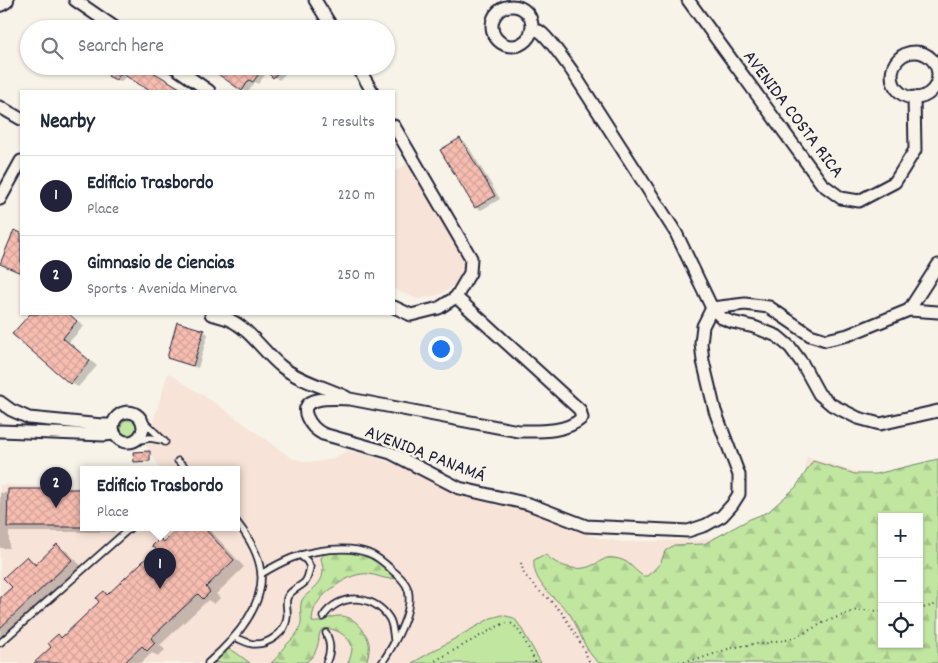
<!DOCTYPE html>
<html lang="en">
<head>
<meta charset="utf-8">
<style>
	body { margin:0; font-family:Dekko,sans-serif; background:#f2f2f3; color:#1f2937 }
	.controls { position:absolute; right:15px; bottom:15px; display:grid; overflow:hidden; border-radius:0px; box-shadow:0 1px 4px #0004 }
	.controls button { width:45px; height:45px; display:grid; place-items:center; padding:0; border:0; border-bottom:1px solid #e0e1e3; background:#fff; color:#1f2937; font:25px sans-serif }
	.you { position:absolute; left:440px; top:348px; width:18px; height:18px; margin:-12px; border:4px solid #fff; border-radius:50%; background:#1a73e8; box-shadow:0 0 0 8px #1a73e833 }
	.badge { display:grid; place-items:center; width:32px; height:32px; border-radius:50%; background:#22223b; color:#fff; font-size:16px; font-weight:700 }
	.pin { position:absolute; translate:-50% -41px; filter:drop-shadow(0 1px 2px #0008) }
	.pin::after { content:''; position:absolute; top:26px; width:18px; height:15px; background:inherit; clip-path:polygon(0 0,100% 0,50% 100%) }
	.popup { position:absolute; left:80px; top:466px; width:160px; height:65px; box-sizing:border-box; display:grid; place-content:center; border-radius:0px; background:#fff; filter:drop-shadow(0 1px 4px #0005); font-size:16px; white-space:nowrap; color:#747a83 }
	.popup b { font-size:19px; color:#1f2937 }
	.popup::after { content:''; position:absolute; left:50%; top:100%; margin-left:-10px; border:10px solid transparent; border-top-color:#fff }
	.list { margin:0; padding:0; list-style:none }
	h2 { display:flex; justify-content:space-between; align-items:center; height:65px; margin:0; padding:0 20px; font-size:21px }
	h2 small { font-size:16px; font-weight:400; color:#747a83 }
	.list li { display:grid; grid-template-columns:32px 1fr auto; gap:15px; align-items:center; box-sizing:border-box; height:80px; padding:0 20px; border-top:1px solid #e0e1e3 }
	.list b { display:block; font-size:19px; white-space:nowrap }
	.list p { margin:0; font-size:16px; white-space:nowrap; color:#747a83 }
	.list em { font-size:16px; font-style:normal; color:#747a83 }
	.icon { flex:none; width:28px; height:28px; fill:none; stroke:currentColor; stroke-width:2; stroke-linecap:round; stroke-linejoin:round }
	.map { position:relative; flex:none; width:938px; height:663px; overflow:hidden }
	.search { position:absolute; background:#fff; box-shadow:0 1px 4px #0004; left:20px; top:20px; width:375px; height:55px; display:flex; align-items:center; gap:12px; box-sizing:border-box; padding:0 18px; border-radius:28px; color:#747a83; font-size:19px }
	.panel { position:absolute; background:#fff; box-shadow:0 1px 4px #0004; left:20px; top:90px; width:375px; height:225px; border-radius:0px }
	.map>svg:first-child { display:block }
</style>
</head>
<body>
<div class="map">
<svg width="938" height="663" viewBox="0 0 938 663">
	<defs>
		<pattern id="forest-firs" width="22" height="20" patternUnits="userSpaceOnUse" patternTransform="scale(1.25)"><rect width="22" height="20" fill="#c1e6a0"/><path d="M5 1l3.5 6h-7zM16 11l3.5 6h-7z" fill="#a6c58b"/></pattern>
		<pattern id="building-cross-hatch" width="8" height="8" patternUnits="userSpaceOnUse" patternTransform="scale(1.25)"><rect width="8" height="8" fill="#f7bdb0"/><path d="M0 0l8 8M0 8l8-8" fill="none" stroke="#d3a298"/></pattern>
	</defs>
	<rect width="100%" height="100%" fill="#f7f3e8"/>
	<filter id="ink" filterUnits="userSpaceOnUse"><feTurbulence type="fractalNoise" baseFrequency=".02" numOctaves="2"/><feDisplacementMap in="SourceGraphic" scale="10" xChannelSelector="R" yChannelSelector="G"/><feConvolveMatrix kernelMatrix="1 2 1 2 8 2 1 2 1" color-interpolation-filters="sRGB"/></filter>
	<g filter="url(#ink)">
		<!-- built -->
		<g fill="#f7e3d7" fill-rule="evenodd">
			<path d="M407 164 460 248 464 266 455 285 439 295 417 299 394 289V172Z"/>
			<path d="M168 373 224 409 291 458 306 462H318L331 459 347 451 361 453 397 465 413 472 434 484 465 496 498 506 537 511 574 527 589 535 603 539 623 542 699 540 718 536 804 492 806 457 882 479 938 462V663H0V485L84 487V528H236V470H161L146 446ZM882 517H919V644H882Z"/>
		</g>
		<!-- forest -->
		<g fill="url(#forest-firs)" stroke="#72846e" fill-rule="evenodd">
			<circle cx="131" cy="428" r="10"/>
			<path d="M938 459V663H599C584 651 581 632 571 616 563 603 548 596 540 582 536 576 533 567 534 560L541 556 546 555C557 566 578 573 593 565 601 562 605 556 614 558 630 560 631 568 643 576H647L653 571 661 562 665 551 674 545 704 544 750 519 768 512 796 487 813 461 855 474H876ZM882 517H919V644H882Z"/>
			<path d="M327 550 369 553 399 576C388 584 376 572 362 574 347 575 321 594 315 607 313 612 312 617 312 622 321 624 329 616 339 616 353 615 366 630 369 643 370 649 368 657 366 663H348C350 659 352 652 352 648 352 637 329 623 321 631 319 633 319 637 319 639 317 649 315 656 306 662L271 663C276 659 278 656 281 651 288 641 299 636 301 623 302 616 299 608 302 600 304 597 307 594 310 592 323 580 325 576 321 558Z"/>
			<path d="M225 647 235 652 250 663H214L216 656Z"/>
		</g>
		<!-- pitch -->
		<path fill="#c1e6a0" stroke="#72846e" d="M502 615 514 618 520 626 541 663H412L491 618Z"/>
		<!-- shadow -->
		<g fill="#0003">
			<path d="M110 66H141L183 91H153L126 75 121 82 110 75 114 69Z"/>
			<path d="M221 66H285L289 70 279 80 268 71 258 84 255 82 249 91H245L217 72Z"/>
			<path d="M460 140 466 143 500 199 481 210 476 207Z"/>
			<path d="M32 314H38L43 317 46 314H69L84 326 69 342 97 366 78 387 71 383 14 334Z"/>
			<path d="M203 331 208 334 198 368 173 360 168 357Z"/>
			<path d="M84 490V528H114V532H9V548H0V493Z"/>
			<path d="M181 528H208L244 567 216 594 220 598 214 604 208 600 160 645 165 650 158 656 152 653 141 663H36L53 647 58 636 62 638 101 602 104 592 109 595 158 549 160 540 165 542Z"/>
			<path d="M57 546 68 552 82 567 0 643V599L14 587 27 558 38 564Z"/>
		</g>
		<!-- building -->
		<g fill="url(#building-cross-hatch)" stroke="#22223b">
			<path d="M111 66H143L185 91H150L121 73 116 80 108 76 114 68Z"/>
			<path d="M219 66H284L273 78 263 68 253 82 249 80 242 91 215 72Z"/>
			<path d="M460 138 495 196 475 208 440 150Z"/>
			<path d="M14 230 21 233V273L0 264Z"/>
			<path d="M30 314H69L77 321 63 338 90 361 70 384 12 334Z"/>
			<path d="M177 322 204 330 193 366 167 358Z"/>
			<path d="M150 451V461L134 462 133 452Z"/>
			<path d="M8 489H84V527H7Z"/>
			<path d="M179 528H204L234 560 206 587 210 592 203 599 198 594 151 638 155 643 147 651 142 646 124 663H34L51 647 48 643 58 634 61 638 99 602 96 598 104 591 107 595 156 549 152 546 160 538 164 542Z"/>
			<path d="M57 544 72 560 0 628V598L12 587 3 578 27 556 35 565Z"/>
		</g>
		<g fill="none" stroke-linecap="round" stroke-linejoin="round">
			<!-- lane casing -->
			<g stroke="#22223b" stroke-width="9">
				<g id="lane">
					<path d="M140 418 165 442"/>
					<path d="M135 441 150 438 161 440"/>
					<path d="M178 461 188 470"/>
					<path d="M261 574C271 568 282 562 292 558 313 550 348 545 368 553 377 556 386 564 393 571 398 575 403 580 406 585 418 606 393 646 382 663"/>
					<path d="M323 617C338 593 373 593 389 618 393 624 393 633 394 640"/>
					<path d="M234 637C240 639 247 643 253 644 268 645 286 633 287 617 288 611 285 604 287 598 290 590 299 588 305 582 308 578 309 573 310 567L307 561 300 555"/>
					<path d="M0 643 130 528"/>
					<path d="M208 663C232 642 264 608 261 573 259 554 248 536 236 521"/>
					<path d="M326 663C331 652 331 644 326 633"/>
				</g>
			</g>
			<!-- street casing -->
			<g stroke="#22223b" stroke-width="15">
				<g id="street">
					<path d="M75 0 117 29"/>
					<path d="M315 0 333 29"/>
					<path d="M688 0 822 184 841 198 859 201 895 182 915 150 914 97"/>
					<circle cx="512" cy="26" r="20"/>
					<path d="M531 30C533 30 538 31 539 31 547 35 566 63 572 71L676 233 712 308 745 304 769 307 810 335 826 340 848 335 909 310 938 265"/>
					<circle cx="915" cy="75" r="23"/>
					<path d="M173 66 209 91"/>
					<path d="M357 66 372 91"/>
					<path d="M0 107 21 119"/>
					<path d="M394 126 471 258 470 273 456 297 439 308 411 315 394 307"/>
					<path d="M0 199 21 161"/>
					<path d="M456 297 580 410 582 418C565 433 539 431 518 431L350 399C339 399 297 394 307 417 310 424 315 430 323 434L391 453 459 488 529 504 586 526 688 531 706 525 722 516 732 505 739 494V475L715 411 703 361 701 343 703 326 712 308 722 318 732 322 754 327 777 336 790 347 802 363 819 394 832 405 858 418 880 424 938 411"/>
					<path d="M909 310 938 312"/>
					<path d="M211 314C217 316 224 317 230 320 251 330 264 353 282 367 300 381 325 387 346 397"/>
					<path d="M0 402 11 410 29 418 102 425H113"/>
					<circle cx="128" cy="427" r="15"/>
					<path d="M0 431 104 435 114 434"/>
				</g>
			</g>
			<!-- secondary casing -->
			<g stroke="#22223b" stroke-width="20">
				<path id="secondary" d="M0 3 5 0"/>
			</g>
			<!-- path -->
			<g stroke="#22223b" stroke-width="2" stroke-dasharray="1 4" stroke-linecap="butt">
				<path d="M521 563 524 574 538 590 547 597 562 613 579 640 590 663"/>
				<path d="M919 609 938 604"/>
				<path d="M431 663 500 625C504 624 508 622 512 624 520 628 531 654 536 663"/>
				<path d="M669 663 699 659 731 648 753 644H764L775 641 786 640 796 637 825 622 856 610 882 611"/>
			</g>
			<!-- lane -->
			<use href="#lane" stroke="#f7f3e8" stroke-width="5.5"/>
			<!-- street -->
			<use href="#street" stroke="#f7f3e8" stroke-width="11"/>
			<!-- secondary -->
			<use href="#secondary" stroke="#f7f3e8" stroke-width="16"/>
		</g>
	</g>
	<g text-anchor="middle" stroke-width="5" stroke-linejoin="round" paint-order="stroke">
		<!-- street labels -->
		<g font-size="19" fill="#22223b" stroke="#f7f3e8">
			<text transform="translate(795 113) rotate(53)" y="7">AVENIDA COSTA RICA</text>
			<text transform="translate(426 452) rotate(21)" y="7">AVENIDA PANAMÁ</text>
		</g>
	</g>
</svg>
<div class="controls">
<button>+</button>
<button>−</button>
<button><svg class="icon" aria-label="locate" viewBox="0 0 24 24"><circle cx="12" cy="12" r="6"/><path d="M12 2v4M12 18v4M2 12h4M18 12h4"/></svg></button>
</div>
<div class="you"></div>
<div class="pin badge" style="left:160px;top:589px">1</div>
<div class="popup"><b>Edificio Trasbordo</b>Place</div>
<div class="pin badge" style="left:56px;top:508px">2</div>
<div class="search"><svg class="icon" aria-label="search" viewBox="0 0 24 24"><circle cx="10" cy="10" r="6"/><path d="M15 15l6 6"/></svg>Search here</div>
<section class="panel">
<h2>Nearby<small>2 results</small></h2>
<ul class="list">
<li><span class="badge">1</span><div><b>Edificio Trasbordo</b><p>Place</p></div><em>220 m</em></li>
<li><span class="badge">2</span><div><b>Gimnasio de Ciencias</b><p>Sports · Avenida Minerva</p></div><em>250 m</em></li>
</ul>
</section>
</div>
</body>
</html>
